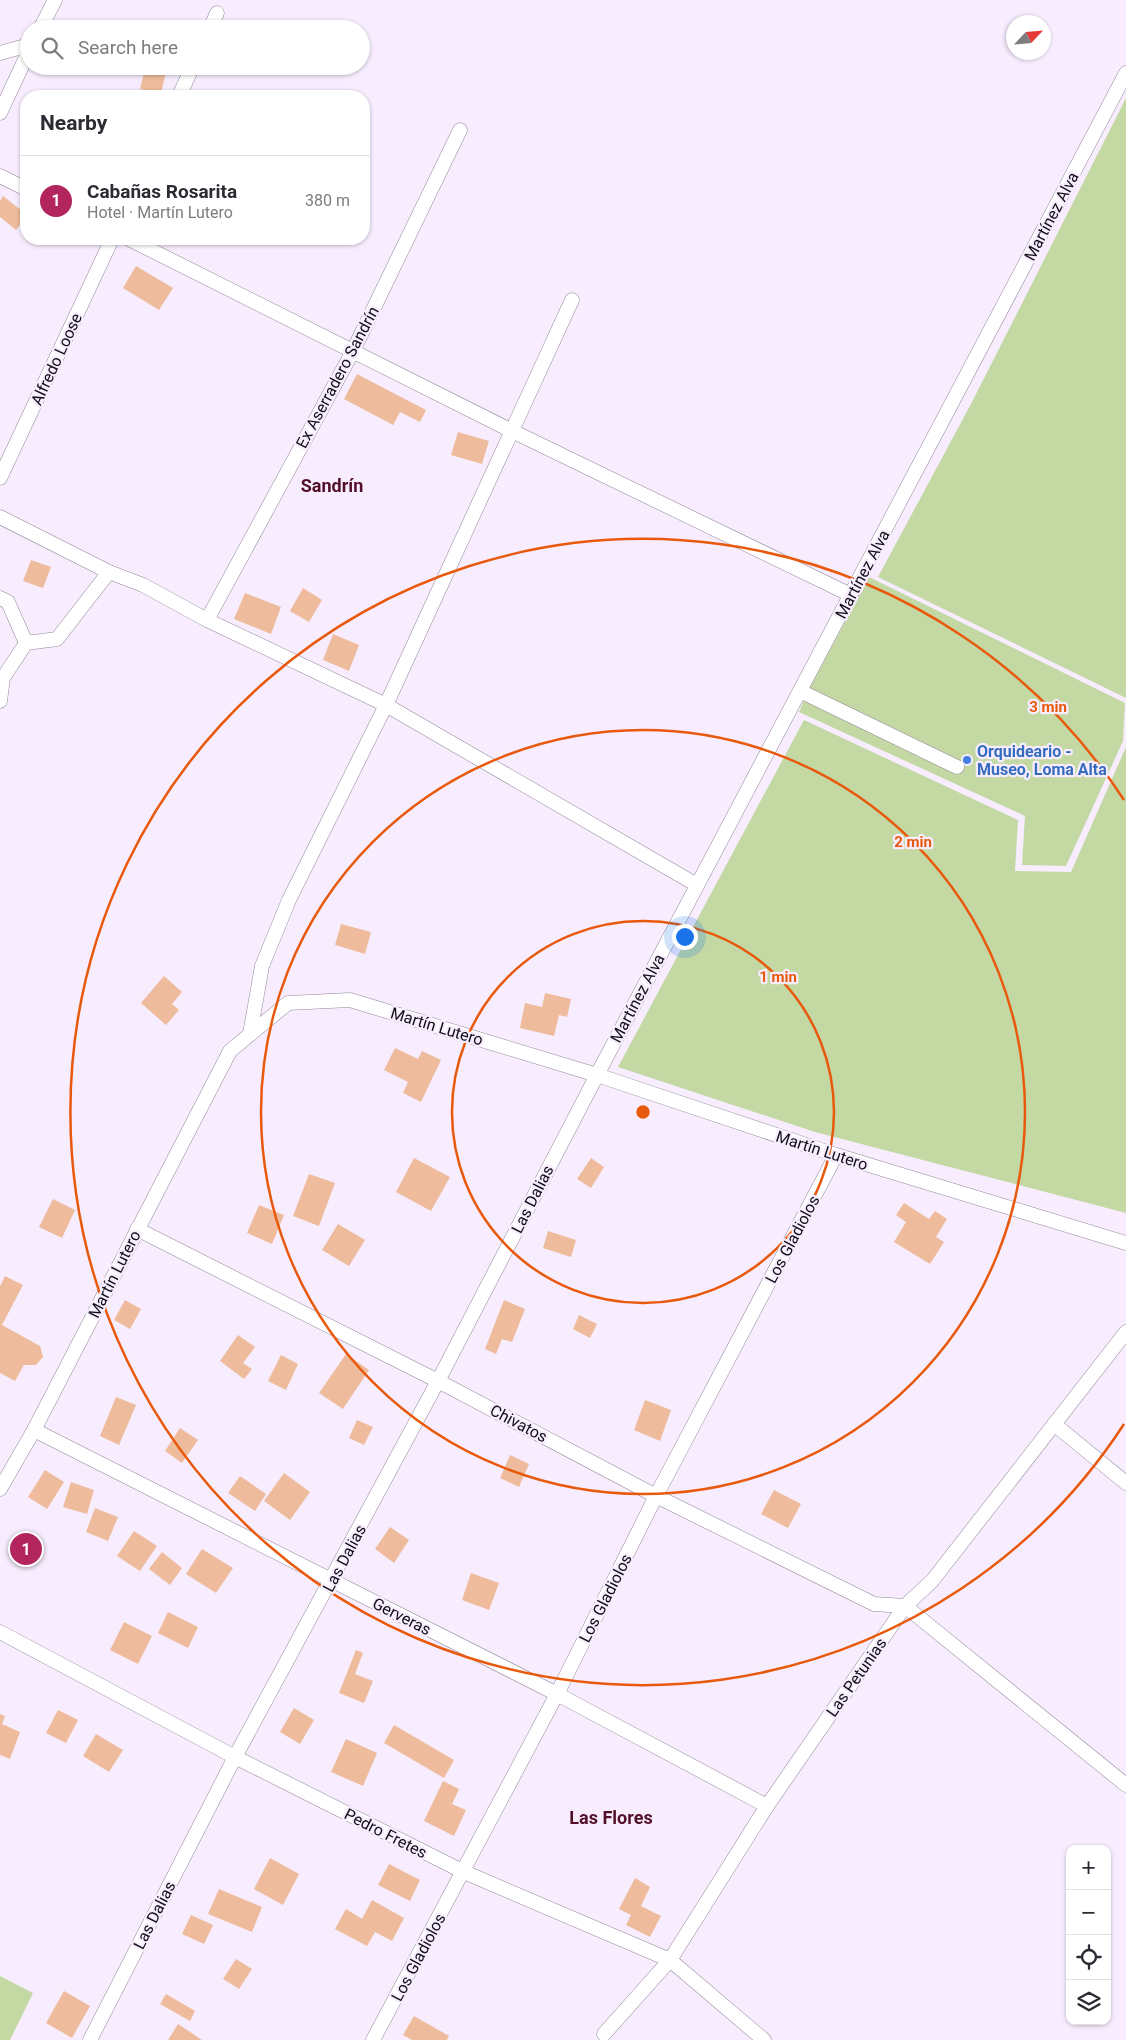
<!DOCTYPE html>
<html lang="en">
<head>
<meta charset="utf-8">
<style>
	body { margin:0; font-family:Roboto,sans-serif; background:#f7f7f7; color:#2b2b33 }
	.controls { position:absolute; right:15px; bottom:15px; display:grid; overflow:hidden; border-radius:10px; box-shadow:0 1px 4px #0004 }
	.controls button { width:45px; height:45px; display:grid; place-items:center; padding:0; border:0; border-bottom:1px solid #e1e1e2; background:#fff; color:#2b2b33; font:25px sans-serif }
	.compass { position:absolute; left:1006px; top:15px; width:45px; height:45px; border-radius:50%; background:#fff; box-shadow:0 1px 4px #0004; rotate:64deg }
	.you { position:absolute; left:684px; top:936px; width:18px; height:18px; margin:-12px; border:4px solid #fff; border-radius:50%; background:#1a73e8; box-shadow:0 0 0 8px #1a73e833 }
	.badge { display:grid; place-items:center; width:32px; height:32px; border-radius:50%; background:#b3265d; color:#fff; font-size:16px; font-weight:700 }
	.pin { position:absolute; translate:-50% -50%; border:2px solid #fff; box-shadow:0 1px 5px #0006 }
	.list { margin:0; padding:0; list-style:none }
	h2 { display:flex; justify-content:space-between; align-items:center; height:65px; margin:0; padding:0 20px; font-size:21px }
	h2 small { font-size:16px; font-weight:400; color:#7c7c81 }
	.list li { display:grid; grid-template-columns:32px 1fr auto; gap:15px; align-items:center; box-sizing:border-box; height:90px; padding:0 20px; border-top:1px solid #e1e1e2 }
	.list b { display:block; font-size:19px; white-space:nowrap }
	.list p { margin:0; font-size:16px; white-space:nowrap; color:#7c7c81 }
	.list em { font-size:16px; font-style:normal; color:#7c7c81 }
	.icon { flex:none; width:28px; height:28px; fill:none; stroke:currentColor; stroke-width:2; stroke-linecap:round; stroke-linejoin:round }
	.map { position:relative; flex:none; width:1126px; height:2040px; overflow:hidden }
	.search { position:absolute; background:#fff; box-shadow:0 1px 4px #0004; left:20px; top:20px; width:350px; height:55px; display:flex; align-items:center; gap:12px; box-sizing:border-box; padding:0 18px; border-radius:28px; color:#7c7c81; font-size:19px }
	.panel { position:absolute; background:#fff; box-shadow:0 1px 4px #0004; left:20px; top:90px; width:350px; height:155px; border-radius:20px }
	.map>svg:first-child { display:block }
</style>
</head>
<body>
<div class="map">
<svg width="1126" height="2040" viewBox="0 0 1126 2040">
	<rect width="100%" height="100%" fill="#f7edff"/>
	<!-- green -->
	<g fill="#c4d8a4">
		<path d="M1126 98V698L878 577 972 402Z"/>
		<path d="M869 577 1125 703 1123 741 1066 866 1022 865 1025 816 799 712 809 689Z"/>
		<path d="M804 720 1018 820 1015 871 1071 872 1126 747V1213L815 1132 618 1067Z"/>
		<path d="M0 1976 33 1993 10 2040H0Z"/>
	</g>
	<!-- building -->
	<g fill="#eebc9c">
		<path d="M145 68 166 72 161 93 140 89Z"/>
		<path d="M3 196 26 214V217L16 230 0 217V201Z"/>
		<path d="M136 266 173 288 159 310 123 288Z"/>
		<path d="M357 374 426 410 420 422 400 412 393 425 344 399Z"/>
		<path d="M458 432 489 441 482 464 451 455Z"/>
		<path d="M31 560 51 567 43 588 23 581Z"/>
		<path d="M303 588 322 600 309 622 290 611Z"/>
		<path d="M245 593 281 607 271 634 234 619Z"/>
		<path d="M333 634 359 645 349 671 323 660Z"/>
		<path d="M341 924 371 932 365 954 335 945Z"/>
		<path d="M164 976 182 992 172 1004 179 1010 166 1025 141 1003Z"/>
		<path d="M545 993 571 999 567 1017 559 1015 554 1036 520 1028 525 1003 542 1007Z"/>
		<path d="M395 1048 418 1059 422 1051 441 1060 421 1102 403 1093 408 1082 384 1070Z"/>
		<path d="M414 1158 450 1177 431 1211 396 1192Z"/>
		<path d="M591 1158 604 1167 591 1188 577 1179Z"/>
		<path d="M309 1174 335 1183 319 1226 293 1216Z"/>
		<path d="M53 1199 75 1210 62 1238 39 1227Z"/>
		<path d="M904 1203 929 1219 935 1211 947 1219 936 1237 944 1242 930 1264 894 1242 906 1222 896 1215Z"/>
		<path d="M259 1205 284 1215 272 1244 247 1233Z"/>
		<path d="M338 1224 365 1240 349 1266 322 1250Z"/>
		<path d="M548 1231 576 1240 571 1257 543 1248Z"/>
		<path d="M5 1276 23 1285 2 1325 40 1346 43 1357 36 1365H24L15 1381 0 1373V1286Z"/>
		<path d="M125 1300 141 1309 130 1329 114 1320Z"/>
		<path d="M504 1300 525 1309 512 1342 502 1339 496 1354 485 1349Z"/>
		<path d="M579 1315 597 1324 590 1338 573 1329Z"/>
		<path d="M238 1335 255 1347 243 1363 252 1369 244 1379 220 1361Z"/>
		<path d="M346 1354 369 1370 343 1409 319 1393Z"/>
		<path d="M281 1355 298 1364 286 1390 268 1381Z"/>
		<path d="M116 1397 136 1405 119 1445 100 1436Z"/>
		<path d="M645 1400 671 1410 660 1441 634 1430Z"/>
		<path d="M357 1420 373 1427 364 1445 349 1438Z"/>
		<path d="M180 1428 198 1440 182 1463 165 1451Z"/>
		<path d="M510 1455 529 1464 519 1487 500 1478Z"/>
		<path d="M45 1470 64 1482 47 1509 28 1497Z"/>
		<path d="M284 1473 310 1492 290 1520 264 1501Z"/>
		<path d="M240 1476 266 1494 255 1511 228 1493Z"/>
		<path d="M71 1482 94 1490 87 1514 63 1507Z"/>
		<path d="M774 1490 801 1504 788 1528 761 1514Z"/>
		<path d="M95 1508 118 1517 108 1541 86 1532Z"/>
		<path d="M390 1527 409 1540 394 1563 375 1549Z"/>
		<path d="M134 1531 157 1546 140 1571 117 1556Z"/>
		<path d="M202 1549 233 1568 216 1593 186 1574Z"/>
		<path d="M162 1552 182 1568 170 1585 149 1569Z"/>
		<path d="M471 1573 499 1583 489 1610 462 1600Z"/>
		<path d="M168 1612 198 1627 188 1648 158 1633Z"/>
		<path d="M124 1622 152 1636 138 1664 110 1650Z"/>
		<path d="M356 1650 363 1653 355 1674 373 1681 364 1703 339 1693Z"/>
		<path d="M294 1708 314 1720 300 1744 280 1732Z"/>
		<path d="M58 1710 78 1720 66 1743 46 1733Z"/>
		<path d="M0 1714 5 1716 2 1724 20 1732 10 1759 0 1755Z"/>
		<path d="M394 1725 454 1760 444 1778 384 1743Z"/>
		<path d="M96 1734 123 1750 109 1772 83 1756Z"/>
		<path d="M346 1739 377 1753 363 1786 331 1772Z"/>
		<path d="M443 1781 459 1789 452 1804 466 1810 454 1836 424 1821Z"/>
		<path d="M270 1858 299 1874 283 1905 254 1889Z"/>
		<path d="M389 1864 420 1880 410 1901 378 1885Z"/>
		<path d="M635 1878 650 1887 641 1906 661 1916 650 1937 626 1925 631 1915 619 1909Z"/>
		<path d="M219 1889 262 1907 252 1932 208 1914Z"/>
		<path d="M372 1900 404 1918 392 1941 375 1932 367 1946 335 1929 346 1909 362 1919Z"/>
		<path d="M191 1915 213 1925 204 1944 182 1934Z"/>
		<path d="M236 1959 252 1969 239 1989 223 1979Z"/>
		<path d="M64 1991 90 2006 72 2038 46 2023Z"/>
		<path d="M166 1994 195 2011 190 2021 160 2004Z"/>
		<path d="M414 2016 449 2036 447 2040H412L403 2035Z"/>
		<path d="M178 2024 202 2040H168Z"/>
	</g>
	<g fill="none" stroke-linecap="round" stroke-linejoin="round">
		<!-- street casing -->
		<g stroke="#918897" stroke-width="15">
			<g id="street">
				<path d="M40 29 55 0"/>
				<path d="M210 29 217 13"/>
				<path d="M0 53 29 45"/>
				<path d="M179 96 193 66"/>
				<path d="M0 113 29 51"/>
				<path d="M0 176 26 189"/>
				<path d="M129 239 512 431 851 595"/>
				<path d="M0 478 112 239"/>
				<path d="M0 517 109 572 143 585 207 620 386 705 697 885"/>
				<path d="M0 598 8 602 26 643"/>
				<path d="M207 620 353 351 460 130"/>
				<path d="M800 691 957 767"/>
				<path d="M0 701 3 678 26 643 57 639 109 572"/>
				<path d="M250 1034 262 966 289 900 386 705 572 300"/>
				<path d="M137 1229 438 1381 656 1496 874 1604 905 1606"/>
				<path d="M1054 1424 1126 1483"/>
				<path d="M34 1430 557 1694 767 1806"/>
				<path d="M0 1489 34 1430 230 1051 288 1003 350 1000 597 1075 836 1155 1126 1243"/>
				<path d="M905 1606 1126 1785"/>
				<path d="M0 1632 235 1757 464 1872 670 1960 764 2040"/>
				<path d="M604 2034 670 1960 767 1806 905 1606 932 1581 1126 1332"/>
				<path d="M90 2040 235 1757 438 1381 597 1075 1126 73"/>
				<path d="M373 2040 557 1694 656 1496 836 1155"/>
			</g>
		</g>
		<!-- street -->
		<use href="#street" stroke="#fff" stroke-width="14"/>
	</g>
	<!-- distance rings -->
	<g fill="none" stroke="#e8590c" stroke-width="2.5">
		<circle cx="643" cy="1112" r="191"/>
		<circle cx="643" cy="1112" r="382"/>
		<path d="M1124 1424A573 573 0 1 1 1124 800"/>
	</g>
	<!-- markers -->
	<circle fill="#3f7fe0" stroke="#f7edff" stroke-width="2" cx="967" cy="760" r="5"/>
	<g text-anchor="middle" stroke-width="4.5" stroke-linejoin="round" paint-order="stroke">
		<!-- street labels -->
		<g font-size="16" fill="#110e13" stroke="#f7edff">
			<text transform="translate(1051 216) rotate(-62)" y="6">Martínez Alva</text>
			<text transform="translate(56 359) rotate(-65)" y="6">Alfredo Loose</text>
			<text transform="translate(337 377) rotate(-62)" y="6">Ex Aserradero Sandrín</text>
			<text transform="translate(862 574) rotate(-62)" y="6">Martínez Alva</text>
			<text transform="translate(637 998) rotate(-62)" y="6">Martínez Alva</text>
			<text transform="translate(437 1026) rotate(17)" y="6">Martín Lutero</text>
			<text transform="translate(822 1150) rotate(18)" y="6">Martín Lutero</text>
			<text transform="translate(532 1199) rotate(-63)" y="6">Las Dalias</text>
			<text transform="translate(792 1239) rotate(-62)" y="6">Los Gladiolos</text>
			<text transform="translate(114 1274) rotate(-63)" y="6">Martín Lutero</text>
			<text transform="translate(519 1423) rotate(28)" y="6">Chivatos</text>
			<text transform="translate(344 1558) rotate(-62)" y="6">Las Dalias</text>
			<text transform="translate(605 1598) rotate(-63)" y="6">Los Gladiolos</text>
			<text transform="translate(402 1616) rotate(27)" y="6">Gerveras</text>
			<text transform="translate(856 1677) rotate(-55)" y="6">Las Petunias</text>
			<text transform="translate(386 1833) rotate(27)" y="6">Pedro Fretes</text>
			<text transform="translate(154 1915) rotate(-63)" y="6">Las Dalias</text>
			<text transform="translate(418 1957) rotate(-62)" y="6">Los Gladiolos</text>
		</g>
		<!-- shop labels -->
		<g font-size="16" font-weight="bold" fill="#366cbe" stroke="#f7edff" text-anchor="start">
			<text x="977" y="757">Orquideario -<tspan x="977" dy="18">Museo, Loma Alta</tspan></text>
		</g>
		<!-- neighbourhood labels -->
		<g font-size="18" font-weight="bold" fill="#530f28" stroke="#f7edff">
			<text x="332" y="492">Sandrín</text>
			<text x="611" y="1824">Las Flores</text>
		</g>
	</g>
	<circle cx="643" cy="1112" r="8" fill="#e8590c" stroke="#f7edff" stroke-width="2.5"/>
	<g font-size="15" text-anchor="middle" font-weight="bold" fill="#e8590c" stroke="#f7edff" stroke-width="4.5" stroke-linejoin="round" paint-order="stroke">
		<text x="1048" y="712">3 min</text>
		<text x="913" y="847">2 min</text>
		<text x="778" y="982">1 min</text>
	</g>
</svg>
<div class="controls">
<button>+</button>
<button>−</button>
<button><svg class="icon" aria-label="locate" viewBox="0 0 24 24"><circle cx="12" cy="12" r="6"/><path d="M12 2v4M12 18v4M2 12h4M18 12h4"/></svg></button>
<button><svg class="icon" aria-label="layers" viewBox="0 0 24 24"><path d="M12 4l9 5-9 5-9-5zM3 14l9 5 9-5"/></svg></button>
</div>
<svg class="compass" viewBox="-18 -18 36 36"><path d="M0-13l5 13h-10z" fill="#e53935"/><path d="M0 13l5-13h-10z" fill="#7c7c81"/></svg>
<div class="you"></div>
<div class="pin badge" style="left:26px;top:1549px">1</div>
<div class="search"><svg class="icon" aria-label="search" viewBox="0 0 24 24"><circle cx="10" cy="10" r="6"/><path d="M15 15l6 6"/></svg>Search here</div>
<section class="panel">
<h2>Nearby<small></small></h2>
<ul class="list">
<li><span class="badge">1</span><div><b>Cabañas Rosarita</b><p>Hotel · Martín Lutero</p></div><em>380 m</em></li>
</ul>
</section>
</div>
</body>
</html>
